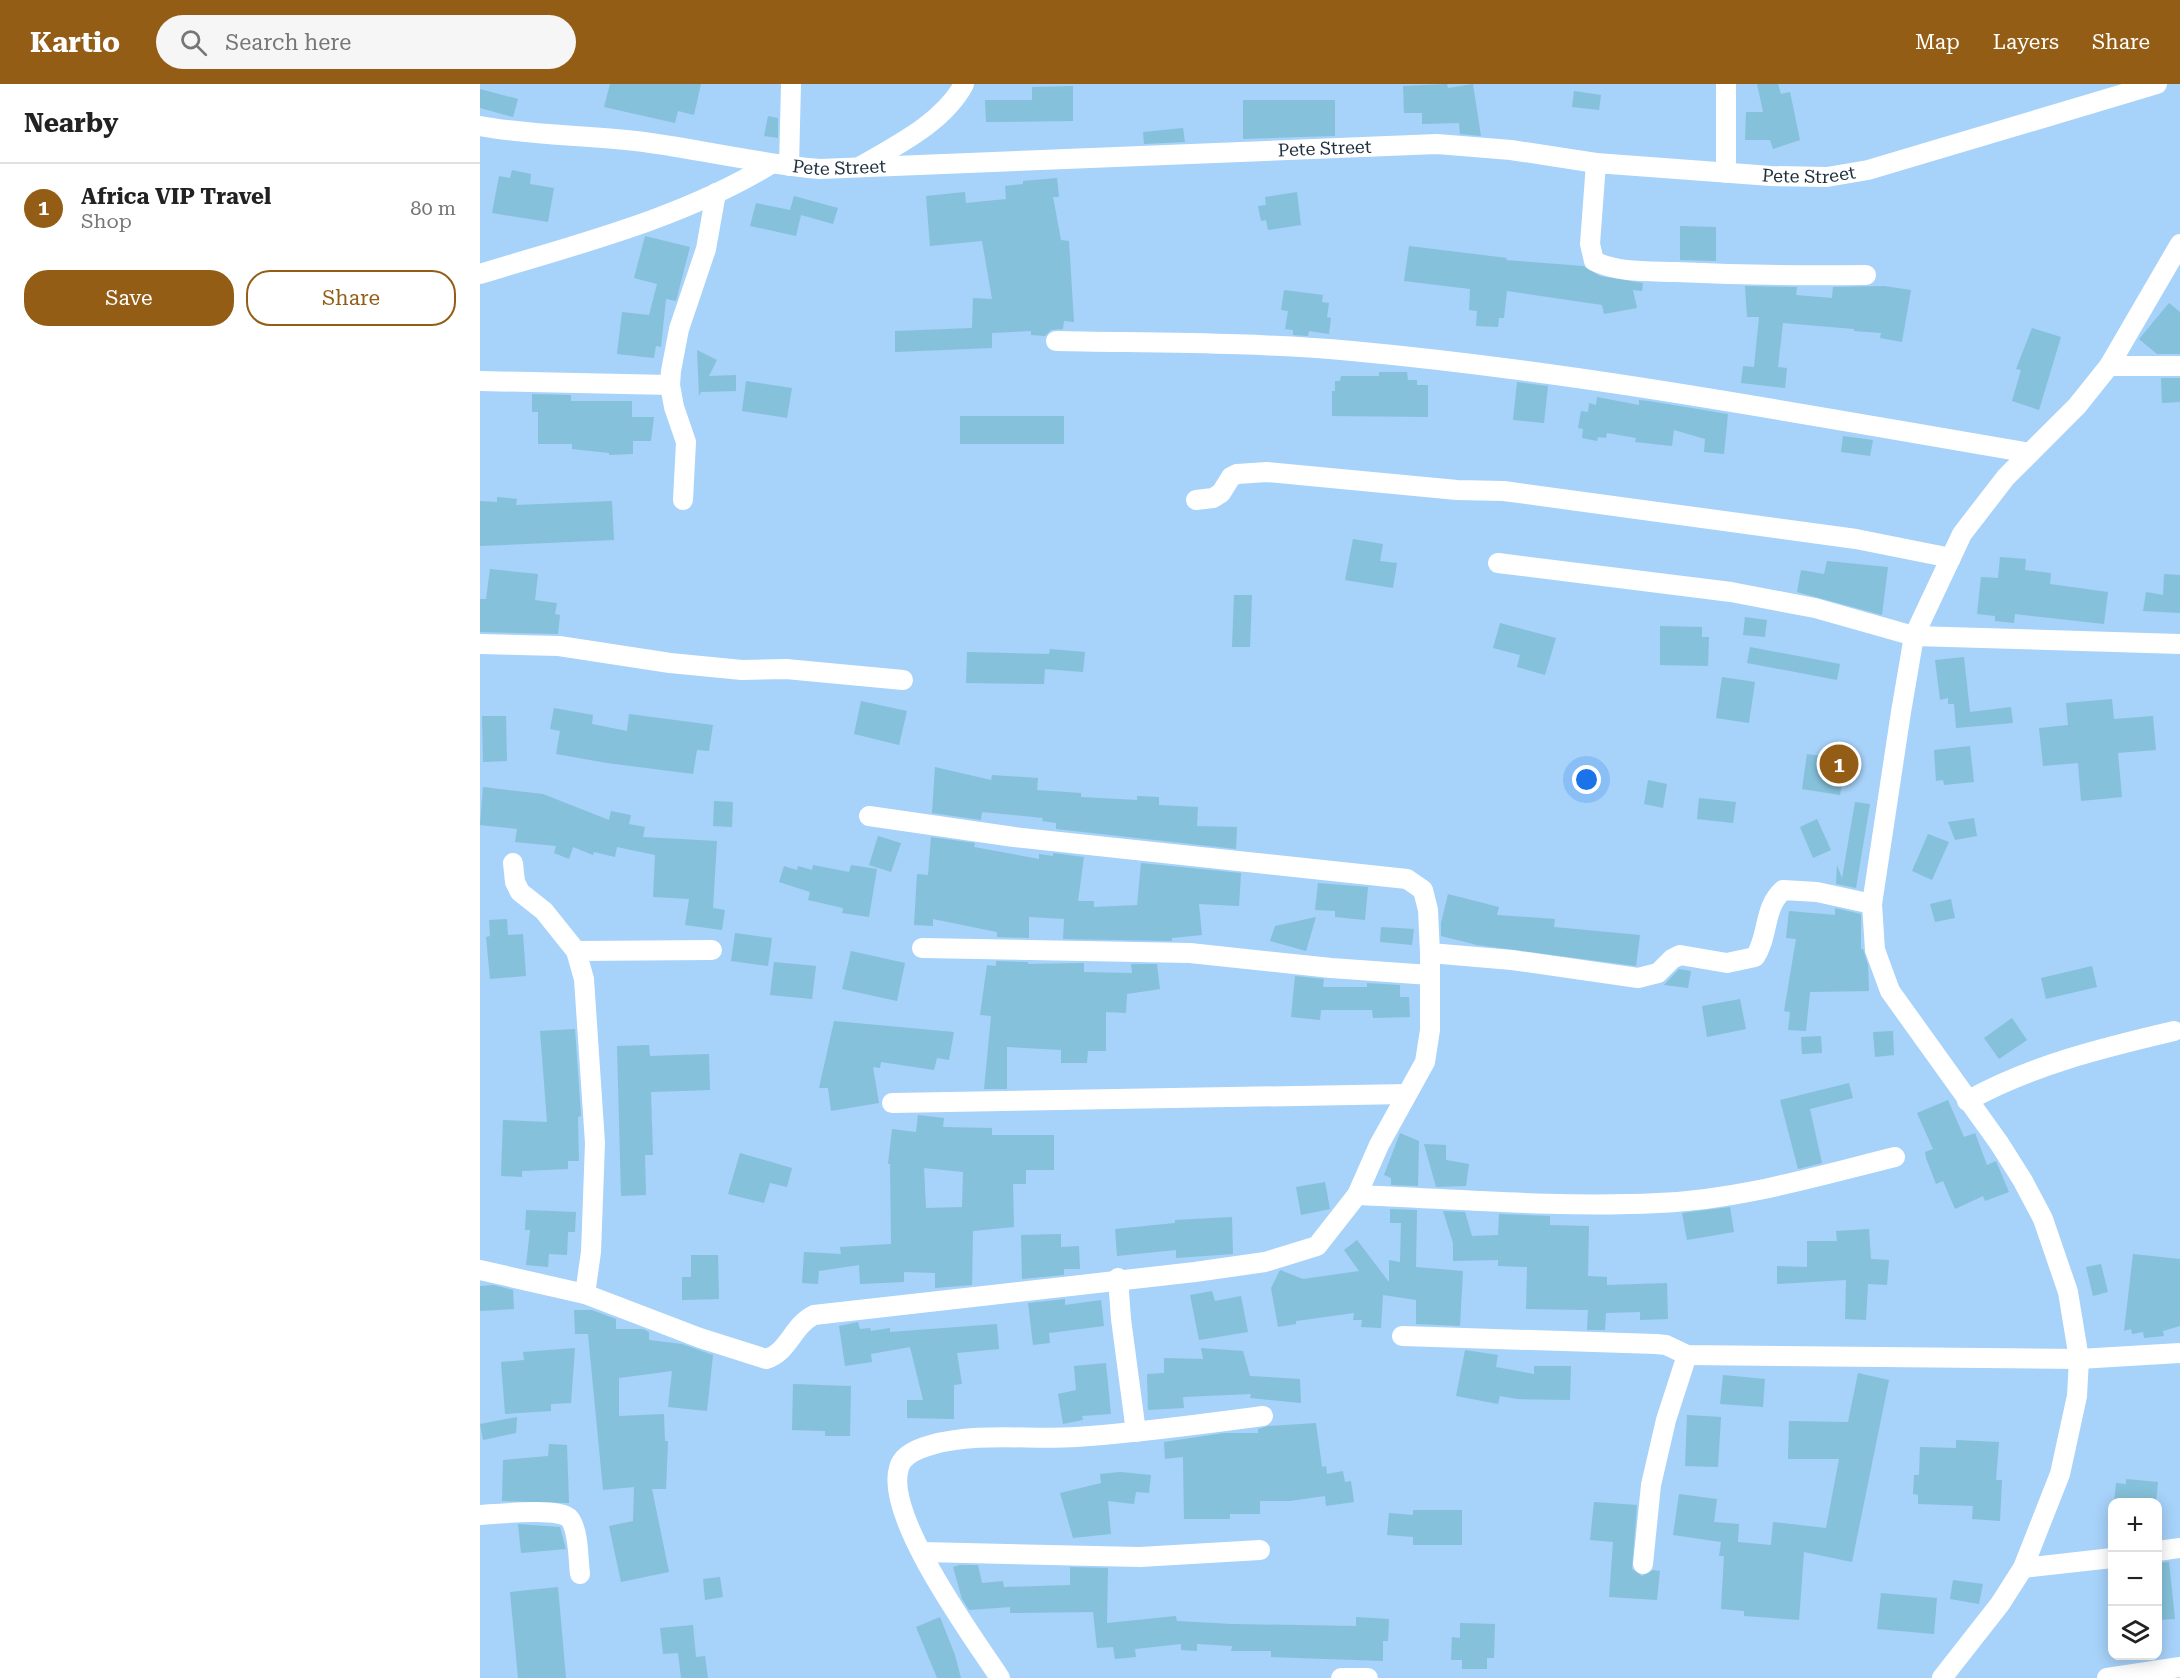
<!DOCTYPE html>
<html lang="en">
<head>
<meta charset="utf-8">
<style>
	body { margin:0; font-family:"Roboto Serif",serif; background:#f6f6f6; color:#222 }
	.controls { position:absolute; right:18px; bottom:18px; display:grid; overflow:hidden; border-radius:12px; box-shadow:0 3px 15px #0003 }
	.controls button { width:54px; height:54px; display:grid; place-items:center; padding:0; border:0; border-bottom:2px solid #e0e0e0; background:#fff; color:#222; font:30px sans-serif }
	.you { position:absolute; left:1107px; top:696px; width:21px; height:21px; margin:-15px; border:4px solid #fff; border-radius:50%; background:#1a73e8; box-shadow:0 0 0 9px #1a73e833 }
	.badge { display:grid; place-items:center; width:39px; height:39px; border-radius:50%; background:#945d16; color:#fff; font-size:20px; font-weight:700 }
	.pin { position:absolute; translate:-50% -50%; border:3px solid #fff; box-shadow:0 2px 6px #0006 }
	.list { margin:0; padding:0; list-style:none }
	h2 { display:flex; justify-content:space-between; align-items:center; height:78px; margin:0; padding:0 24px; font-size:26px }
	h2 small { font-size:20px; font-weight:400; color:#767676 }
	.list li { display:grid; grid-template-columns:39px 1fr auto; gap:18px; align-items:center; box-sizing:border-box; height:90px; padding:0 24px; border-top:2px solid #e0e0e0 }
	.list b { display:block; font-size:22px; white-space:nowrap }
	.list p { margin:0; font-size:20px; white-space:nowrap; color:#767676 }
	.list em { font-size:20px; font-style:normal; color:#767676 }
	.actions { display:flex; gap:12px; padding:18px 24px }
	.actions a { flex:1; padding:14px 0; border:2px solid #945d16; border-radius:24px; text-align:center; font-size:21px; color:#945d16 }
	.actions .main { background:#945d16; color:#fff }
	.icon { flex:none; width:33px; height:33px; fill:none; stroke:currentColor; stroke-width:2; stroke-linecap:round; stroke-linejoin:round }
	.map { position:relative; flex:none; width:1700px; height:1594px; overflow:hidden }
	header { display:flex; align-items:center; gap:36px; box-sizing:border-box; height:84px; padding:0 30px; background:#945d16; color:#fff }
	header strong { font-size:28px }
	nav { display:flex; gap:33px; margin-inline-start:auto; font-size:21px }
	.search { width:420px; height:54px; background:#f6f6f6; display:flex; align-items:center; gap:15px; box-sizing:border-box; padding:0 21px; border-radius:33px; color:#767676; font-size:22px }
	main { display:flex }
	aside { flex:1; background:#fff }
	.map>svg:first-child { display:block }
</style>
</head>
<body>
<header>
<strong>Kartio</strong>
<div class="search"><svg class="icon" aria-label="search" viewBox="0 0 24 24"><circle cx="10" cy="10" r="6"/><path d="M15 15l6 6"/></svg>Search here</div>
<nav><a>Map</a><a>Layers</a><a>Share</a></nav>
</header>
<main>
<aside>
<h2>Nearby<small></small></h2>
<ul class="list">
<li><span class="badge">1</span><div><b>Africa VIP Travel</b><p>Shop</p></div><em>80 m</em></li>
</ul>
<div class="actions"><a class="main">Save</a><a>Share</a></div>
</aside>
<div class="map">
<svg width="1700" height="1594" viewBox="0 0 1700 1594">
	<rect width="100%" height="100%" fill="#a7d2f9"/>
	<!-- building -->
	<g fill="#85c1da" fill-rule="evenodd">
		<path d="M130 0H221L214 31 198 27 195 39 124 23Z"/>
		<path d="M967 0 968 4 993 0 1001 52 980 50 979 39 942 40V29H924L923 2Z"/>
		<path d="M1277 0H1298L1301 10 1310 8 1320 56 1293 65 1290 56H1265L1266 28H1283Z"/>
		<path d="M593 2V37L506 38 505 16H552V3Z"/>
		<path d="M0 5 38 15 33 33 0 24Z"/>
		<path d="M1094 7 1121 11 1119 26 1092 23Z"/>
		<path d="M763 16H855V52L763 55Z"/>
		<path d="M288 32 298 34V54L284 52Z"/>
		<path d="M703 44 705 58 664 60 663 48Z"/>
		<path d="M32 86 51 90 50 100 74 104 68 138 12 129 19 92 30 94Z"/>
		<path d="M577 94 579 113H573L581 156 589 157 594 238 584 237 583 245 571 246 565 252 551 251V247L512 249V264L415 268V247L492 244 493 214 512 215 502 157 450 162 446 112 485 108 486 119 526 115 525 102 543 100V97Z"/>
		<path d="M817 108 821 141 788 146 786 136 781 137 778 122 786 121 785 113Z"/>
		<path d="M314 112 358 124 353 140 321 131 316 152 270 142 276 119 310 126Z"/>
		<path d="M1200 142 1236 143V177L1200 176Z"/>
		<path d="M165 152 210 163 196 217 186 215 181 263 176 262 174 274 137 270 142 228 169 231 177 200 154 194Z"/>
		<path d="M929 162 1027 174 1026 176 1103 182 1120 192 1163 199 1162 207 1153 206 1157 224 1124 230 1122 221 1027 207 1024 234H1019L1018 243 996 242 997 227 989 226 990 205 924 197Z"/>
		<path d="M1265 202 1317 203 1316 211 1352 214 1353 203 1404 202 1431 206 1422 258 1400 254 1401 249 1374 247V245L1303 239 1298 283 1307 284 1305 304 1261 299 1263 282 1274 283 1279 233H1267Z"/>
		<path d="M804 206 843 211 842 218 849 219 847 233 851 234 849 250 829 247 828 252 813 251V246L805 245 808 227 801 226Z"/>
		<path d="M1689 219 1700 228V270H1677L1659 255Z"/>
		<path d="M1552 244 1581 253 1559 326 1532 317 1541 286 1536 285Z"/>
		<path d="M217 266 237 276 229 292 256 291V307L221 308 219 312Z"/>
		<path d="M899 288H927L928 296H937V301H948V333L852 332V307H855V297H860L861 292H899Z"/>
		<path d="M1681 294H1700V318L1682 319Z"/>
		<path d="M266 297 312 304 307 334 262 327Z"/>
		<path d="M1037 298 1068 302 1064 339 1033 336Z"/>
		<path d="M52 310 91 311V317H152V333H174L171 357H153V370L129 371V369L92 365V360H58V328H52Z"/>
		<path d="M1117 313 1159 321V316L1169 317 1248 330 1244 370 1224 368 1225 355 1194 346 1192 362 1155 358 1156 354 1127 349 1126 354 1118 353 1117 357 1102 354 1103 345 1098 344 1101 327 1108 328 1109 319 1116 321Z"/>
		<rect x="480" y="332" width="104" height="28"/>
		<path d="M1363 352 1393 356 1390 372 1361 368Z"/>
		<path d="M17 413 37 415 36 421 132 417 134 456 0 462V417L17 418Z"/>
		<path d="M873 455 903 460 900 477 917 479 913 504 865 496Z"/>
		<path d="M1520 473 1546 475 1545 486 1571 489 1570 500 1628 508 1624 540 1535 530 1534 539 1515 537V532L1497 530 1501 493 1518 494Z"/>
		<path d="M1347 477 1408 483 1402 531 1317 508 1321 486 1344 490Z"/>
		<path d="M10 485 58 490 55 516 77 519 75 530 80 531 78 550 0 548V515H6Z"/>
		<path d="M1684 490 1700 491V529L1663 527 1666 508 1683 511Z"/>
		<path d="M754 511H772L770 563H752Z"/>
		<path d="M1265 533 1287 536 1285 553 1263 551Z"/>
		<path d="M1020 539 1076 554 1065 591 1037 583 1040 571 1013 564Z"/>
		<path d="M1180 542 1222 543V553H1229L1228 582 1180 581Z"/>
		<path d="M1270 563 1360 580 1357 596 1267 579Z"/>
		<path d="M570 565 605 568 603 588 565 585 564 600 486 599 487 568 569 570Z"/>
		<path d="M1484 573 1490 628 1531 623 1533 639 1476 644 1474 620H1468V614L1460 616 1455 576Z"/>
		<path d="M1242 593 1275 598 1269 639 1236 634Z"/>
		<path d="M1632 615 1634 635 1673 632 1676 666 1638 669 1642 713 1601 717 1598 679 1563 682 1559 644 1588 641 1586 619Z"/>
		<path d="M381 617 427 627 419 661 374 650Z"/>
		<path d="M74 624 113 631 112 640 147 647 149 630 233 641 229 667 217 666 213 690 127 679 76 670 80 647 70 645Z"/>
		<path d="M2 632H26L27 677 3 678Z"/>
		<path d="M1490 662 1494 698 1464 701 1463 696 1456 697 1454 666Z"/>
		<path d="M1327 670 1366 675 1360 711 1322 705Z"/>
		<path d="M455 683 511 696 512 691 558 694 557 706 601 709V713L657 716V712L679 713V721L718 723 717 742 757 743 756 765 576 745V739L562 737 563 734 502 728 501 736 452 729Z"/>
		<path d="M1168 696 1187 700 1183 724 1164 720Z"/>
		<path d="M3 703 63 710 129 736 131 727 151 731 149 740 165 743 163 753 237 757 233 824 245 826 242 846 205 841 209 815 173 813 175 771 137 763 135 773 114 768 113 771 93 763 89 775 74 769 76 762 35 758 37 745 0 741Z"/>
		<path d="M1219 714 1256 718 1253 739 1217 735Z"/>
		<path d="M234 717 253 718 252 743 233 742Z"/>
		<path d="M1375 718 1390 720 1376 804 1356 800 1357 781 1362 794Z"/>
		<path d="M1494 734 1497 752 1475 756 1468 738Z"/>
		<path d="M1337 735 1351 766 1333 774 1320 743Z"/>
		<path d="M1448 750 1469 758 1452 796 1432 787Z"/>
		<path d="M398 752 421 759 411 788 389 781Z"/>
		<path d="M451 753 495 759 494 763 559 775V770L573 772V769L604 773 598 817H614V823L657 821 661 779 761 789 759 822 719 820 722 851 692 854V857L583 855 584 835 549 833V854L517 853V848L453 835V842L434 841 437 790 448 791Z"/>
		<path d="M333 781 369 788 371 781 397 785 389 833 362 829 363 824 328 816 330 808 299 798 304 782 317 786 318 782 332 786Z"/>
		<path d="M838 799 888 803 885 836 855 833V827L835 826Z"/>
		<path d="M968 810 1019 823 1017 831 1075 835 1074 843 1160 851 1156 882 997 861 961 852V839Z"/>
		<path d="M1471 815 1475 834 1455 838 1450 820Z"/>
		<path d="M1355 824 1381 830V865H1383L1388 881 1389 907 1330 908 1326 947 1308 946 1310 928 1304 927 1316 855 1306 854 1309 827 1355 831Z"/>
		<path d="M836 833 826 867 790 857 795 842Z"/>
		<path d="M27 835 28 851 43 850 46 892 10 895 6 853 10 852 9 836Z"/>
		<path d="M901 843 934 845 932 861 900 858Z"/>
		<path d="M255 849 292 854 288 882 251 877Z"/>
		<path d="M371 867 425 879 417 917 362 905Z"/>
		<path d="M516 877 548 878V880L604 879V888L652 889 651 880H677L680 905 647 910 646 929 626 928V967H608L607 979H581V966L527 963V1005H504L511 932 500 931 507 881 516 882Z"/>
		<path d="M294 878 336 882 332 915 290 911Z"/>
		<path d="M1612 882 1617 903 1566 915 1561 894Z"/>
		<path d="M1199 885 1211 887 1208 904 1184 901Z"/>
		<path d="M815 892 844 895 843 903H887V899L920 901V913H929L930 933 893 934 892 926H841L840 936 811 933Z"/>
		<path d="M1260 915 1266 945 1227 953 1222 922Z"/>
		<path d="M1532 934 1547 956 1519 975 1504 954Z"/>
		<path d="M354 937 474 948 469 976 457 974 454 986 401 978 400 984 393 983 399 1019 351 1027 348 1004H339Z"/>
		<path d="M95 945 101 1032 98 1033 99 1077H88V1085L42 1087V1093L21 1092 23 1036 67 1038 60 947Z"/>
		<path d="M1413 947 1414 971 1395 973 1393 948Z"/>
		<path d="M1341 952 1342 969 1322 970 1321 953Z"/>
		<path d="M169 961 170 972 229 970 230 1006 171 1008 173 1071H165L166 1111 141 1112 137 962Z"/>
		<path d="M1369 999 1373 1014 1330 1025 1342 1079 1318 1085 1300 1016Z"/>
		<path d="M1468 1016 1484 1053 1495 1049 1507 1081 1516 1077 1529 1108 1505 1117 1503 1112 1475 1125 1463 1097 1456 1100 1446 1074 1445 1068 1453 1065 1437 1029Z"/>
		<path d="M438 1031 464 1034 463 1043 512 1044V1051H574V1086H546V1100H533L534 1143 493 1147 492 1201 455 1204V1189L424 1188V1198L380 1200 379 1181 339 1187 338 1200 322 1199 324 1168 361 1170 360 1163 411 1160 410 1080H408L412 1045 436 1048ZM444 1084 483 1088 482 1123 446 1124Z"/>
		<path d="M920 1049 939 1057 938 1102 911 1101V1094L904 1091Z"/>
		<path d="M944 1060 966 1061V1076L989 1080 986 1102 956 1103Z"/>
		<path d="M260 1069 312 1084 307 1103 290 1099 284 1119 248 1110Z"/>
		<path d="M845 1098 850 1125 821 1131 816 1103Z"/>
		<path d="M1250 1123 1254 1148 1207 1156 1202 1129Z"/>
		<path d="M910 1125 937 1126 936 1183 983 1187 980 1242 936 1240V1216L903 1211 901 1244 881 1243 882 1236H873L874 1229 816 1237V1240L798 1243 791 1204 800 1186 823 1195 879 1187 864 1166 877 1156 909 1198V1176L920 1178 921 1139H910Z"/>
		<path d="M46 1126 96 1128 95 1148H88L87 1171 69 1170 68 1183 46 1181 50 1146H45Z"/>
		<path d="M963 1127 985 1128 992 1152 1018 1151 1019 1130 1070 1132V1141L1109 1142 1108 1192 1127 1193V1201L1187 1199 1188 1235 1160 1236V1228L1126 1229 1125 1246H1107L1108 1226 1046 1225 1047 1183 1018 1182V1176L973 1177V1159Z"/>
		<path d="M752 1133 753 1170 696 1174V1166L637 1172 635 1145 695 1139V1136Z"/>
		<path d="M1389 1145 1391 1175 1409 1176 1407 1201 1388 1200 1386 1236 1365 1235 1366 1196 1297 1200V1182L1327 1183V1157H1357L1356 1147Z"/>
		<path d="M581 1150V1163L599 1162 600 1185H584V1191L542 1195 541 1151Z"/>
		<path d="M1653 1170 1700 1175V1242L1683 1247 1684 1252 1664 1254 1663 1248 1652 1250 1651 1245 1644 1247Z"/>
		<path d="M211 1171H238L239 1215 202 1216V1193H211Z"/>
		<path d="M1621 1180 1628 1208 1613 1212 1606 1183Z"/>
		<path d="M14 1201 33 1206 34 1225 0 1227V1202Z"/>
		<path d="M732 1207 735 1217 761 1212 768 1248 719 1256 710 1211Z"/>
		<path d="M585 1215V1221L621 1216 624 1242 569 1249 570 1259 553 1261 548 1219Z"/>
		<path d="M94 1226H112L136 1235V1245H163L169 1248V1256L202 1260 233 1271 227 1327 188 1323 192 1287 139 1294V1332L184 1330 185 1357H188L186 1405H172L189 1488 141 1498 129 1442 153 1437 154 1403 123 1406 108 1250H95Z"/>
		<path d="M378 1238 380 1245 390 1244 391 1247 410 1244V1248L517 1240 519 1265 477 1269 482 1300 474 1301V1335L427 1334V1316H443L430 1263 391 1270 392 1278 365 1282 359 1242Z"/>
		<path d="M95 1264 91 1319 71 1320V1327L25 1330 21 1278 44 1276 43 1268Z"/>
		<path d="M721 1264 763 1267 770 1292 820 1295 821 1319 770 1314 771 1310 703 1313 704 1324 668 1326 667 1290 684 1289V1274L723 1275Z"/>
		<path d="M985 1266 1018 1271 1016 1283 1054 1290V1282H1091L1090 1316 1037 1315 1020 1312 1018 1320 976 1312Z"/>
		<path d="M626 1279 631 1330 602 1332 603 1336 583 1340 578 1310 596 1306 594 1282Z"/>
		<path d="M1378 1289 1409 1296 1372 1478 1324 1468 1319 1536 1264 1532V1527L1241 1525 1244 1472H1239L1241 1458 1193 1451 1199 1410 1237 1415 1234 1438 1259 1440 1258 1458 1291 1461 1293 1438 1346 1444 1359 1375H1308L1309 1337 1368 1338Z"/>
		<path d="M1243 1291 1285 1295 1283 1323 1240 1320Z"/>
		<path d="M313 1300 371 1302 370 1352H345V1347L312 1346Z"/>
		<path d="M1207 1331 1241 1333 1238 1383 1205 1382Z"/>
		<path d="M37 1333 36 1349 3 1356 0 1340Z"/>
		<path d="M836 1339 842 1383 846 1382 847 1390 863 1387 865 1398 871 1397 874 1418 846 1422 845 1412 810 1417H780V1430H750V1435H704L703 1373 685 1375 684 1358 744 1349H778V1345L788 1342Z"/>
		<path d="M1476 1356 1519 1358 1516 1396H1522L1520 1437 1492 1435 1493 1422 1438 1420V1411L1433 1410 1434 1391H1439L1440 1363 1476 1364Z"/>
		<path d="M69 1360 87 1361 89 1419 22 1417 23 1376 68 1372Z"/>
		<path d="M640 1388 671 1391 669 1409 656 1408 654 1420 628 1417 631 1450 593 1454 580 1409 621 1399 620 1390Z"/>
		<path d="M1646 1395 1678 1398 1676 1419H1634L1636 1399 1646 1400Z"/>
		<path d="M1114 1418 1157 1421 1152 1485 1162 1492 1173 1486 1180 1487 1177 1516 1129 1513 1133 1458 1110 1456Z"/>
		<path d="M933 1426H982V1461H933V1453L907 1451 909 1429 933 1431Z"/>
		<path d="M38 1440 80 1443 86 1465 41 1469Z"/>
		<path d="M1689 1478 1695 1535 1677 1536V1479Z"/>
		<path d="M479 1481H498L502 1499 523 1497 524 1503 590 1501V1483L628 1484 627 1539 696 1532 697 1537 752 1540 876 1542V1533L909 1535 908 1557H903V1577L791 1573V1567H751L752 1562 717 1560V1567L701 1566V1560L655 1565 656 1573 635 1575 633 1563 617 1564 613 1528 530 1529V1523L489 1526 482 1515 473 1483Z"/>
		<path d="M240 1493 243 1513 225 1516 223 1495Z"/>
		<path d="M1473 1496 1503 1500 1499 1520 1470 1515Z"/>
		<path d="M78 1503 86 1594H38L30 1508Z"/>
		<path d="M1401 1509 1457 1514 1454 1550 1397 1545Z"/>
		<path d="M460 1533 475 1571 481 1594H457L436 1543Z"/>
		<path d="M980 1539 1015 1540 1014 1574H1007V1585H982V1576H971L972 1553 980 1554Z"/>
		<path d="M213 1541 216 1573 225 1572 228 1594H201L198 1569 183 1570 180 1544Z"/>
	</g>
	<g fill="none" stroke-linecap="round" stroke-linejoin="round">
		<!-- minor -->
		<g stroke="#fff" stroke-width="20">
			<path d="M1246 0V89"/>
			<path id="s1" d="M0 42C54 52 109 51 164 58 223 66 281 80 340 85L957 60 1031 66 1116 79 1291 92 1347 93 1388 86 1677 0"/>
			<path d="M1116 79 1110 160 1114 177C1137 189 1171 187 1196 188 1260 191 1322 192 1386 191"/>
			<path d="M309 82 311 0"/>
			<path d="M381 82C417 61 464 38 484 0"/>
			<path d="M0 190C98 160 203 134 291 80"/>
			<path d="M576 257C674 259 774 258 872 267 1100 288 1325 331 1550 369"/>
			<path d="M1629 282H1700"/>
			<path d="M0 297 190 301"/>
			<path d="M203 416 206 358 194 323 190 301 191 287 199 245 226 165 236 109"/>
			<path d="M716 416 733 414 741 409 751 393 757 390 787 388 977 406 1024 407 1376 455 1471 474"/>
			<path d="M1018 479 1251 508 1335 524 1434 552 1700 560"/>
			<path d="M0 560 79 562 190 579 262 586 306 585 423 596"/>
			<path d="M33 779 35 798 40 808 64 827 96 867 104 895 115 1059 111 1168 105 1210"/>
			<path d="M442 864 710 869 851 884 950 891"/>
			<path d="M96 867 232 866"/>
			<path d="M950 869 1032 876 1158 894 1178 889 1192 875 1200 871 1247 879 1275 873C1289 852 1283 824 1303 806L1337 808 1392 820"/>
			<path d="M1487 1017C1552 981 1622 964 1694 947"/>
			<path d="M412 1019 927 1010"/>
			<path d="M877 1111C977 1115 1079 1124 1178 1119 1258 1116 1338 1092 1415 1073"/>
			<path d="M0 1186 105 1210 220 1254 286 1275C308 1269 313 1241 334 1231L715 1188 785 1178 837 1162 877 1111 899 1061 945 978 950 946V869L948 826 943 806 927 795 534 753 389 732"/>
			<path d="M638 1194 641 1235 656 1348"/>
			<path d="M922 1252 1176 1260 1186 1261 1207 1271 1599 1275 1700 1269"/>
			<path d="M0 1431C17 1430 82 1423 90 1435 99 1448 98 1474 100 1490"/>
			<path d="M1678 1467 1700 1464"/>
			<path d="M442 1468 660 1473 780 1466"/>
			<path d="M1163 1480 1171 1401 1186 1336 1207 1271"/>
			<path d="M1543 1484 1632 1474"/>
			<path d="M520 1594C493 1553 404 1432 419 1384 422 1371 440 1364 451 1361 497 1348 549 1356 596 1353 659 1349 721 1340 783 1332"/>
			<path d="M861 1594H888"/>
			<path d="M1462 1594 1520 1520 1543 1484 1580 1390 1597 1312 1599 1275 1588 1208 1563 1135 1543 1097 1519 1059 1410 907 1395 866 1392 820 1421 628 1434 552 1482 450 1526 393 1597 322 1629 282 1700 160"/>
			<path d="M1627 1594 1700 1583"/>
		</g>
	</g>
	<g text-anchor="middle" stroke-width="4.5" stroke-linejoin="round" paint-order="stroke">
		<!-- street labels -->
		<g font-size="18" fill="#1e2f3e" stroke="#bcdefe">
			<text dy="6" stroke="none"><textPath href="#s1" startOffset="848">Pete Street</textPath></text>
			<text dy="6" stroke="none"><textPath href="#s1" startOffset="362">Pete Street</textPath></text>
			<text dy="6" stroke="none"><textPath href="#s1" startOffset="1334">Pete Street</textPath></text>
		</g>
	</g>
</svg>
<div class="controls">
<button>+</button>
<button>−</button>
<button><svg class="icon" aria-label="layers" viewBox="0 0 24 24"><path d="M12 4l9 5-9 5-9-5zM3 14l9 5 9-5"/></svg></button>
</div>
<div class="you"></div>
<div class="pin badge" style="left:1359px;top:680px">1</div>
</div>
</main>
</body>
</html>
